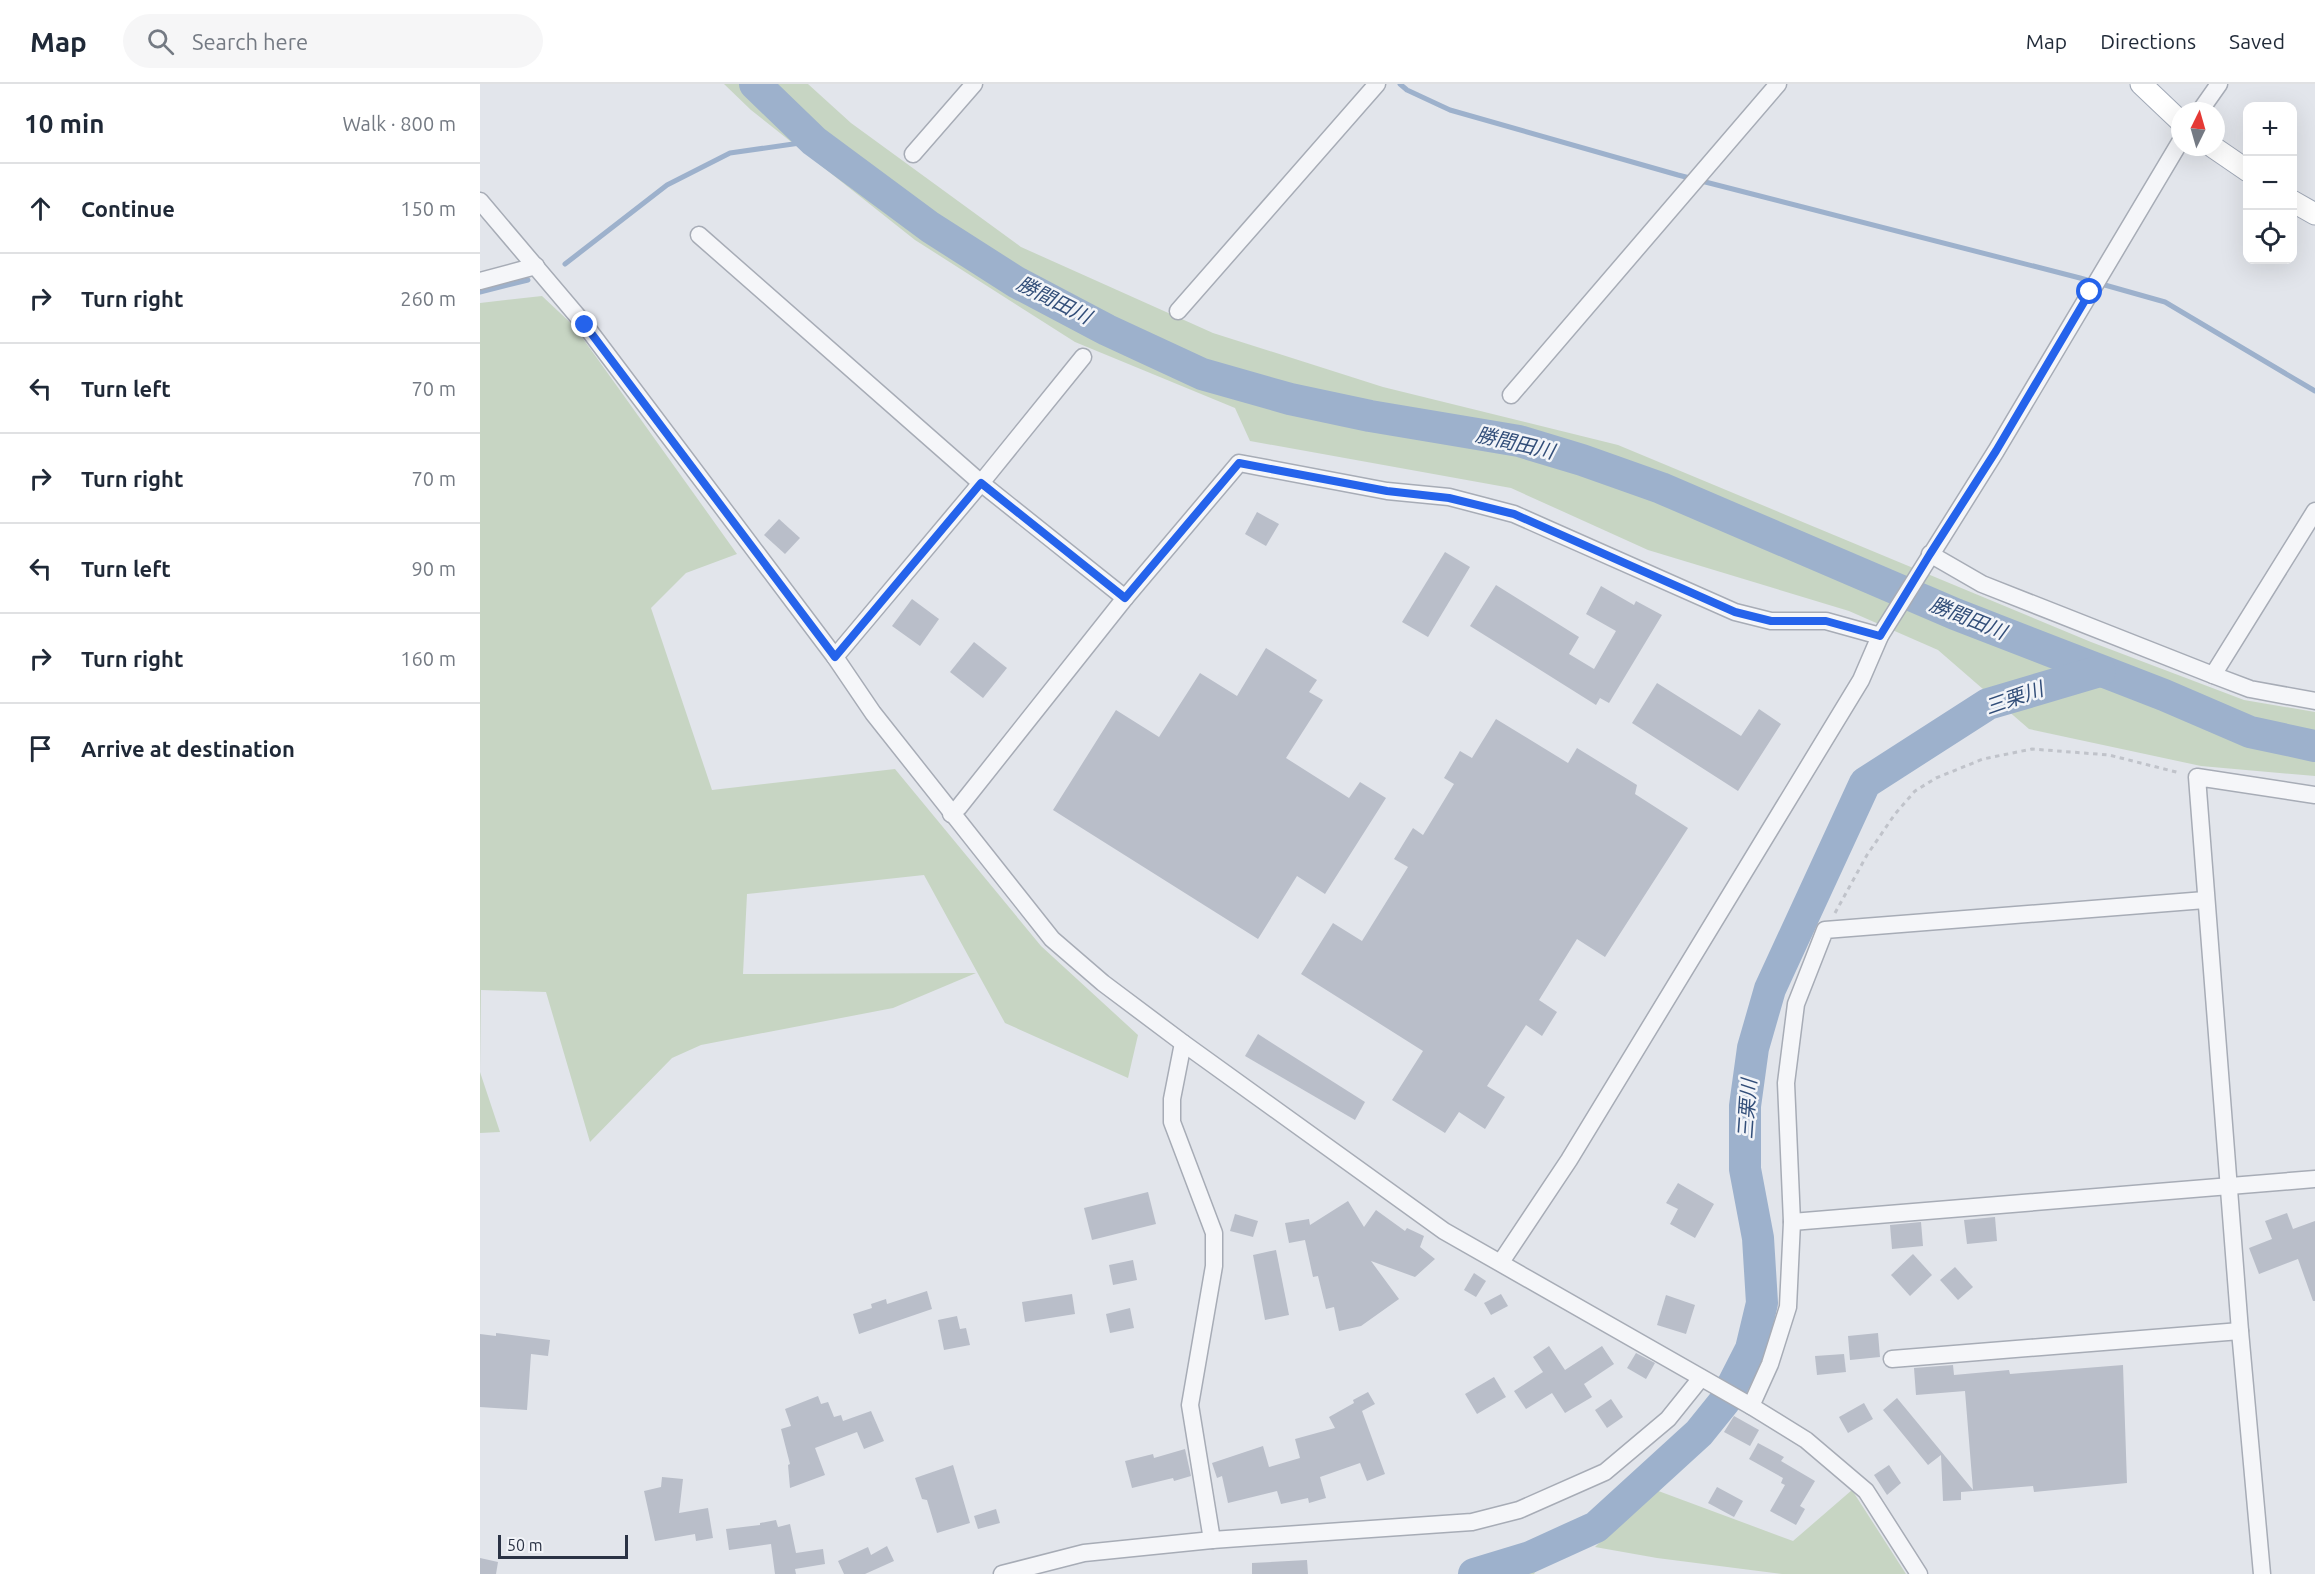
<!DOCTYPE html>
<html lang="en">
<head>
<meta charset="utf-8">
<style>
	body { margin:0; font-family:Ubuntu,"Noto Sans JP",sans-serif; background:#f6f6f7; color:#1f2937 }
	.controls { position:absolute; right:18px; top:18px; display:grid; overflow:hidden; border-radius:12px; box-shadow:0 6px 24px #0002 }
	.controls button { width:54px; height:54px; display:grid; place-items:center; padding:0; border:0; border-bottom:2px solid #e0e1e3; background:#fff; color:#1f2937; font:30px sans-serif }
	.compass { position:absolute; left:1691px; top:18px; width:54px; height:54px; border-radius:50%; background:#fff; box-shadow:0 6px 24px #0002; rotate:5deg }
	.scale { position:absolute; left:18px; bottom:15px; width:130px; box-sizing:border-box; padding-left:6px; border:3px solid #2a3244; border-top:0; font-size:16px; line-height:21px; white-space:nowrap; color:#2a3244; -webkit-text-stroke:4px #f2f4f8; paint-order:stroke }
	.stop { position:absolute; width:18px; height:18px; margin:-14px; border:4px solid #2563eb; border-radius:50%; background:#fff }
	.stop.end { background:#2563eb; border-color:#fff; box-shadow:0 2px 6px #0008 }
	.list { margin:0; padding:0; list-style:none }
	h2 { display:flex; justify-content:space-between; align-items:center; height:78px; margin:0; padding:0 24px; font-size:26px }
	h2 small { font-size:20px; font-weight:400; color:#747a83 }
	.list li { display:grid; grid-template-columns:39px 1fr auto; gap:18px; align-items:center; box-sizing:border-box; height:90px; padding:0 24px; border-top:2px solid #e0e1e3 }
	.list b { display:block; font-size:22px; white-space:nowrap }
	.list em { font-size:20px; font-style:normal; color:#747a83 }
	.icon { flex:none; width:33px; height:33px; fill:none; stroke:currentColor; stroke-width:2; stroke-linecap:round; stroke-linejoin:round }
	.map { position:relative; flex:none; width:1835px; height:1490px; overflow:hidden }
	header { display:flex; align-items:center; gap:36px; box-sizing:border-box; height:84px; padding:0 30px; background:#fff; border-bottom:2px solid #e0e1e3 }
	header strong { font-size:28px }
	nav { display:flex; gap:33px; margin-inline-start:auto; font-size:21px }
	.search { width:420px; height:54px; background:#f6f6f7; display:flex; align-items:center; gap:15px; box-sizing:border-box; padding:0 21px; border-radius:33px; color:#747a83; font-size:22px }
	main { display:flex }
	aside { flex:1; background:#fff }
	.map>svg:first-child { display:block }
</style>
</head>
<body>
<header>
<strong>Map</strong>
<div class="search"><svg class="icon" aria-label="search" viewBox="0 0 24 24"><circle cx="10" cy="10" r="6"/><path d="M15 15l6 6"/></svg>Search here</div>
<nav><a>Map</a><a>Directions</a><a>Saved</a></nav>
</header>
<main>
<aside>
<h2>10 min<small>Walk · 800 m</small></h2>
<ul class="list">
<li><svg class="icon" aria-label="ahead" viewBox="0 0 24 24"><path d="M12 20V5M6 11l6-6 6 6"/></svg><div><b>Continue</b></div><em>150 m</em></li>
<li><svg class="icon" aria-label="right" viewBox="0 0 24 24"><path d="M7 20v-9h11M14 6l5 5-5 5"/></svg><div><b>Turn right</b></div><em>260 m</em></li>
<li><svg class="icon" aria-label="left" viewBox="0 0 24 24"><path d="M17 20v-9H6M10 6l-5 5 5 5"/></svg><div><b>Turn left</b></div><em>70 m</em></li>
<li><svg class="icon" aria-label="right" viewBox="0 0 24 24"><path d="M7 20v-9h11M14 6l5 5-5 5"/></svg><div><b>Turn right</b></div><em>70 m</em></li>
<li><svg class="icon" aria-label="left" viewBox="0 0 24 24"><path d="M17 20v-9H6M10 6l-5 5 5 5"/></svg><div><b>Turn left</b></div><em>90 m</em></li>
<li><svg class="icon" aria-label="right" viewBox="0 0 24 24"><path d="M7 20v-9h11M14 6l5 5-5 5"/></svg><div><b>Turn right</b></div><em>160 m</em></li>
<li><svg class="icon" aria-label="arrive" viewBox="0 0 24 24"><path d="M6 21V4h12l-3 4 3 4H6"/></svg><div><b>Arrive at destination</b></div></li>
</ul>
</aside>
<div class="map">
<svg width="1835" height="1490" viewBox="0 0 1835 1490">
	<rect width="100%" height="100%" fill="#e2e5eb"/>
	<!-- green -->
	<g fill="#c7d5c3">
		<path d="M244 0H328L371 39 541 163 733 249 903 303 1138 361 1611 558 1764 616 1835 628V692L1721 682 1549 645 1458 566 1369 527 1168 466 1031 404 770 357 755 324 595 258 435 156 271 26Z"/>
		<path d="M62 212 94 242 257 470 206 489 171 524 232 706 415 685 561 862 658 951 648 994 525 939 444 791 267 810 263 890 496 889 413 924 221 961 192 974 110 1058 66 908 1 906 0 988 20 1048 0 1049V219Z"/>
		<path d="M1173 1405 1313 1457 1372 1406 1426 1490H1302L1177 1474 1115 1463Z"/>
		<path d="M1065 1472 1054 1490H1008Z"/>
	</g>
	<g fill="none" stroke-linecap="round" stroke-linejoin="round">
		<!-- stream -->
		<g stroke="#9db1cc" stroke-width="5">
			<path d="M920 0 927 6 970 26 1198 91 1600 194 1685 218 1835 307"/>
			<path d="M85 180 187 101 250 69 334 57"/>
			<path d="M0 208 48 196"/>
		</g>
		<!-- river -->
		<g stroke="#9db1cc" stroke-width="32">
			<path d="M275 0 334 57 450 143 536 198 627 246 722 290 810 315 890 332 1039 357 1102 376 1181 404 1475 530 1684 611 1770 648 1835 662"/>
			<path d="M994 1490 1050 1473 1116 1443 1219 1349 1244 1318 1271 1265 1282 1219 1278 1154 1265 1085V1022L1273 964 1290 905 1385 699 1508 620 1620 587"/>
		</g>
	</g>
	<!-- building -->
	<g fill="#b9bec9">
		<path d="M777 428 799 440 786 462 765 450Z"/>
		<path d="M299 435 320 454 305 470 284 451Z"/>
		<path d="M965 468 990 483 948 553 922 538Z"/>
		<path d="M1016 501 1099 553 1089 570 1114 585 1136 547 1106 530 1121 502 1154 521 1156 517 1182 531 1129 619 1120 614 1116 621 990 542Z"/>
		<path d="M432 515 459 535 440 562 412 542Z"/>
		<path d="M494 558 527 584 503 614 470 588Z"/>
		<path d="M786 564 837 596 829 608 843 616 806 674 869 714 880 698 906 714 845 810 817 792 778 855 573 726 636 626 679 653 720 589 757 612Z"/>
		<path d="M1177 599 1261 652 1279 625 1301 640 1258 707 1152 639Z"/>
		<path d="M1016 635 1088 679 1097 664 1157 701 1155 710 1208 744 1125 873 1097 855 1059 916 1077 928 1062 952 1046 941 1007 1002 1025 1013 1005 1045 979 1028 965 1049 912 1016 943 967 821 890 853 839 882 857 928 783 914 775 933 744 943 751 974 700 964 694 980 667 992 674Z"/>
		<path d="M778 950 885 1018 875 1036 765 972Z"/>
		<path d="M1198 1099 1234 1120 1215 1154 1190 1140 1198 1125 1186 1119Z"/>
		<path d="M668 1108 676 1140 612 1156 604 1124Z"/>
		<path d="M868 1117 884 1143 896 1126 925 1147 927 1144 944 1152 940 1163 955 1175 935 1193 891 1177 919 1215 881 1242 859 1247 854 1223 846 1225 838 1192 833 1193 825 1156 809 1159 805 1139 829 1135 830 1141Z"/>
		<path d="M1807 1129 1813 1145 1835 1137V1217H1833L1818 1175 1779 1190 1769 1164 1792 1155 1785 1137Z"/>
		<path d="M755 1130 778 1137 773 1153 750 1147Z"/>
		<path d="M1515 1133 1517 1157 1487 1160 1484 1136Z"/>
		<path d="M1441 1138 1443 1162 1412 1165 1410 1141Z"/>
		<path d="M796 1166 809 1231 785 1236 773 1171Z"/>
		<path d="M1433 1170 1452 1191 1430 1212 1411 1191Z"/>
		<path d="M653 1176 657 1196 633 1201 629 1181Z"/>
		<path d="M1475 1183 1493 1203 1478 1216 1460 1196Z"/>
		<path d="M994 1189 1006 1197 996 1213 984 1206Z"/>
		<path d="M447 1207 452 1225 379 1250 373 1230 392 1224 391 1220 406 1215 407 1220Z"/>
		<path d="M592 1210 595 1230 545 1238 542 1218Z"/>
		<path d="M1021 1210 1028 1222 1011 1231 1004 1219Z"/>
		<path d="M1186 1211 1215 1221 1206 1250 1177 1241Z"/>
		<path d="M650 1224 654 1244 630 1249 626 1230Z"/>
		<path d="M477 1232 480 1245 486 1244 490 1261 464 1266 458 1236Z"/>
		<path d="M16 1249 70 1256 68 1272 51 1270 47 1326 0 1323V1250L16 1252Z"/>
		<path d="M1398 1249 1400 1273 1370 1276 1368 1252Z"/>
		<path d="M1069 1262 1085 1286 1122 1262 1134 1280 1104 1300 1112 1313 1085 1329 1072 1309 1046 1325 1034 1307 1063 1288 1053 1273Z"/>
		<path d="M1156 1269 1175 1279 1166 1295 1147 1284Z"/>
		<path d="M1364 1270 1366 1288 1337 1291 1335 1272Z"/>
		<path d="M1473 1281 1474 1291 1529 1286 1530 1290 1643 1281 1647 1399 1554 1408 1553 1402 1481 1408V1416L1463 1417 1461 1371 1448 1381 1403 1326 1417 1314 1493 1406 1485 1307 1436 1311 1434 1284Z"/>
		<path d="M1014 1293 1026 1313 997 1330 985 1310Z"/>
		<path d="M888 1308 895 1320 882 1327 905 1390 887 1397 880 1379 840 1393 846 1414 829 1419 828 1414 801 1420 797 1407 748 1419 742 1392 737 1394 732 1379 783 1362 789 1383 820 1374 815 1355 855 1344 849 1333 874 1319 873 1316Z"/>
		<path d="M338 1312 341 1320 348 1318 354 1333 361 1331 363 1337 391 1327 404 1357 384 1365 377 1348 335 1364 345 1391 310 1404 308 1381 310 1380 301 1345 311 1342 305 1325Z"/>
		<path d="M1131 1315 1143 1333 1127 1344 1115 1326Z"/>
		<path d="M1384 1319 1393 1335 1368 1349 1359 1333Z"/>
		<path d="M1254 1332 1279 1346 1270 1362 1244 1348Z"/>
		<path d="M1278 1359 1304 1373 1301 1377 1335 1397 1320 1422 1325 1425 1316 1441 1290 1427 1305 1401 1301 1399 1303 1394 1269 1375Z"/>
		<path d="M705 1365 711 1392 694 1397 693 1394 652 1404 645 1377 673 1370 674 1374Z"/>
		<path d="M473 1381 490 1439 457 1449 447 1416 442 1415 435 1394Z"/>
		<path d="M1409 1381 1421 1399 1407 1411 1394 1391Z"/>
		<path d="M182 1393 203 1395 199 1429 228 1424 233 1454 216 1457 215 1450 175 1457 164 1407 181 1403Z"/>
		<path d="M1237 1403 1263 1417 1254 1433 1228 1419Z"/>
		<path d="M516 1425 520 1439 498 1445 494 1432Z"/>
		<path d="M296 1436 298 1443 310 1440 316 1469 343 1465 345 1480 315 1485 316 1490H295L291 1460 249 1466 246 1445 280 1441V1439Z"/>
		<path d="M407 1462 414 1477 385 1490H364L358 1477 388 1463 391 1471Z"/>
		<path d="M0 1474 18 1478 16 1490H0Z"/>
		<path d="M827 1476 828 1490H772V1479Z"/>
	</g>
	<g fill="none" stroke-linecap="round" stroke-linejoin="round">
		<!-- minor casing -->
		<g stroke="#a7acb6" stroke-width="19">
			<g id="minor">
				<path d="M1720 27 1739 0"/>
				<path d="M433 70 494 0"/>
				<path d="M0 117 105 241 355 573 393 629 572 855 623 899 703 959 964 1147 1271 1322 1326 1356 1386 1407 1439 1490"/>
				<path d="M219 151 501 399 645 514"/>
				<path d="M0 197 56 182"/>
				<path d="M698 227 897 0"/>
				<path d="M1031 311 1298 0"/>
				<path d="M1450 470 1502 500 1733 591 1770 605 1835 617"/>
				<path d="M355 573 501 399 603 273"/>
				<path d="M1733 591 1835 427"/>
				<path d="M471 730 479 723 645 514 759 379 907 407 969 413 1034 430 1255 528 1291 537H1346L1400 552"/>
				<path d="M703 959 692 1015V1038L734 1149V1182L710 1321 732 1456"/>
				<path d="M1312 1138 1835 1095"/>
				<path d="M1021 1178 1089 1076 1381 596 1400 552 1516 367 1700 58"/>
				<path d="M1412 1275 1760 1247"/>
				<path d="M1271 1322 1290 1280 1308 1223 1312 1138 1306 999 1316 920 1345 846 1725 816"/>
				<path d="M522 1490 604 1469 732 1456 992 1438 1039 1426 1125 1388 1188 1335 1221 1294"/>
				<path d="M1782 1490 1760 1247 1717 693 1835 711"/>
			</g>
		</g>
		<!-- major casing -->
		<g stroke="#a1a9b7" stroke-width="23">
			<g id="major">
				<path d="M1661 0 1700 37"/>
				<path d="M1733 63 1768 87"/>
				<path d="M1812 117 1835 130"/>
			</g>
		</g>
		<!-- path -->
		<path stroke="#c0c3ca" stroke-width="3" stroke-dasharray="4.5 4.5" stroke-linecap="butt" d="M1355 829 1387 771 1415 730 1435 707 1456 694 1503 675 1552 665 1629 671 1700 689"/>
		<!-- minor -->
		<use href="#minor" stroke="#f5f6f9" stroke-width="16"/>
		<!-- major -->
		<use href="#major" stroke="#fff" stroke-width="21"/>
	</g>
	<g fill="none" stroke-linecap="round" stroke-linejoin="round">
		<!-- route -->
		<path stroke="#2563eb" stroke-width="8" d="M105 241 355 573 501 399 645 514 759 379 907 407 969 414 1034 430 1255 528 1291 537H1346L1400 552 1450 470 1516 367 1610 208"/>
	</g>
	<g text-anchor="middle" stroke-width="5" stroke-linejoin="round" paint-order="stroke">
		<!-- water labels -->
		<g font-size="20" font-style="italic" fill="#324e79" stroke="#f2f4f8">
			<text transform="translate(574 216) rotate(27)" y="7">勝間田川</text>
			<text transform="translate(1035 359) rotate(13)" y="7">勝間田川</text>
			<text transform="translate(1488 534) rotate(22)" y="7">勝間田川</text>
			<text transform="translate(1534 614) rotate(-19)" y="7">三栗川</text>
			<text transform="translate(1267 1025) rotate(-86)" y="7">三栗川</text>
		</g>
	</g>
</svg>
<div class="controls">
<button>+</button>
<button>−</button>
<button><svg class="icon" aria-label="locate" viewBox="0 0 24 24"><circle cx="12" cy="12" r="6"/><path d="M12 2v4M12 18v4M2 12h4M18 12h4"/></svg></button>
</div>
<svg class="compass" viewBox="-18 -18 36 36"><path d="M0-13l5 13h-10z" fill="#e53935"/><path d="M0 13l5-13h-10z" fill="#747a83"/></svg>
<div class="scale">50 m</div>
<div class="stop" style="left:1610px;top:208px"></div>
<div class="stop end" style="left:105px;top:241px"></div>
</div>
</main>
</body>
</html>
